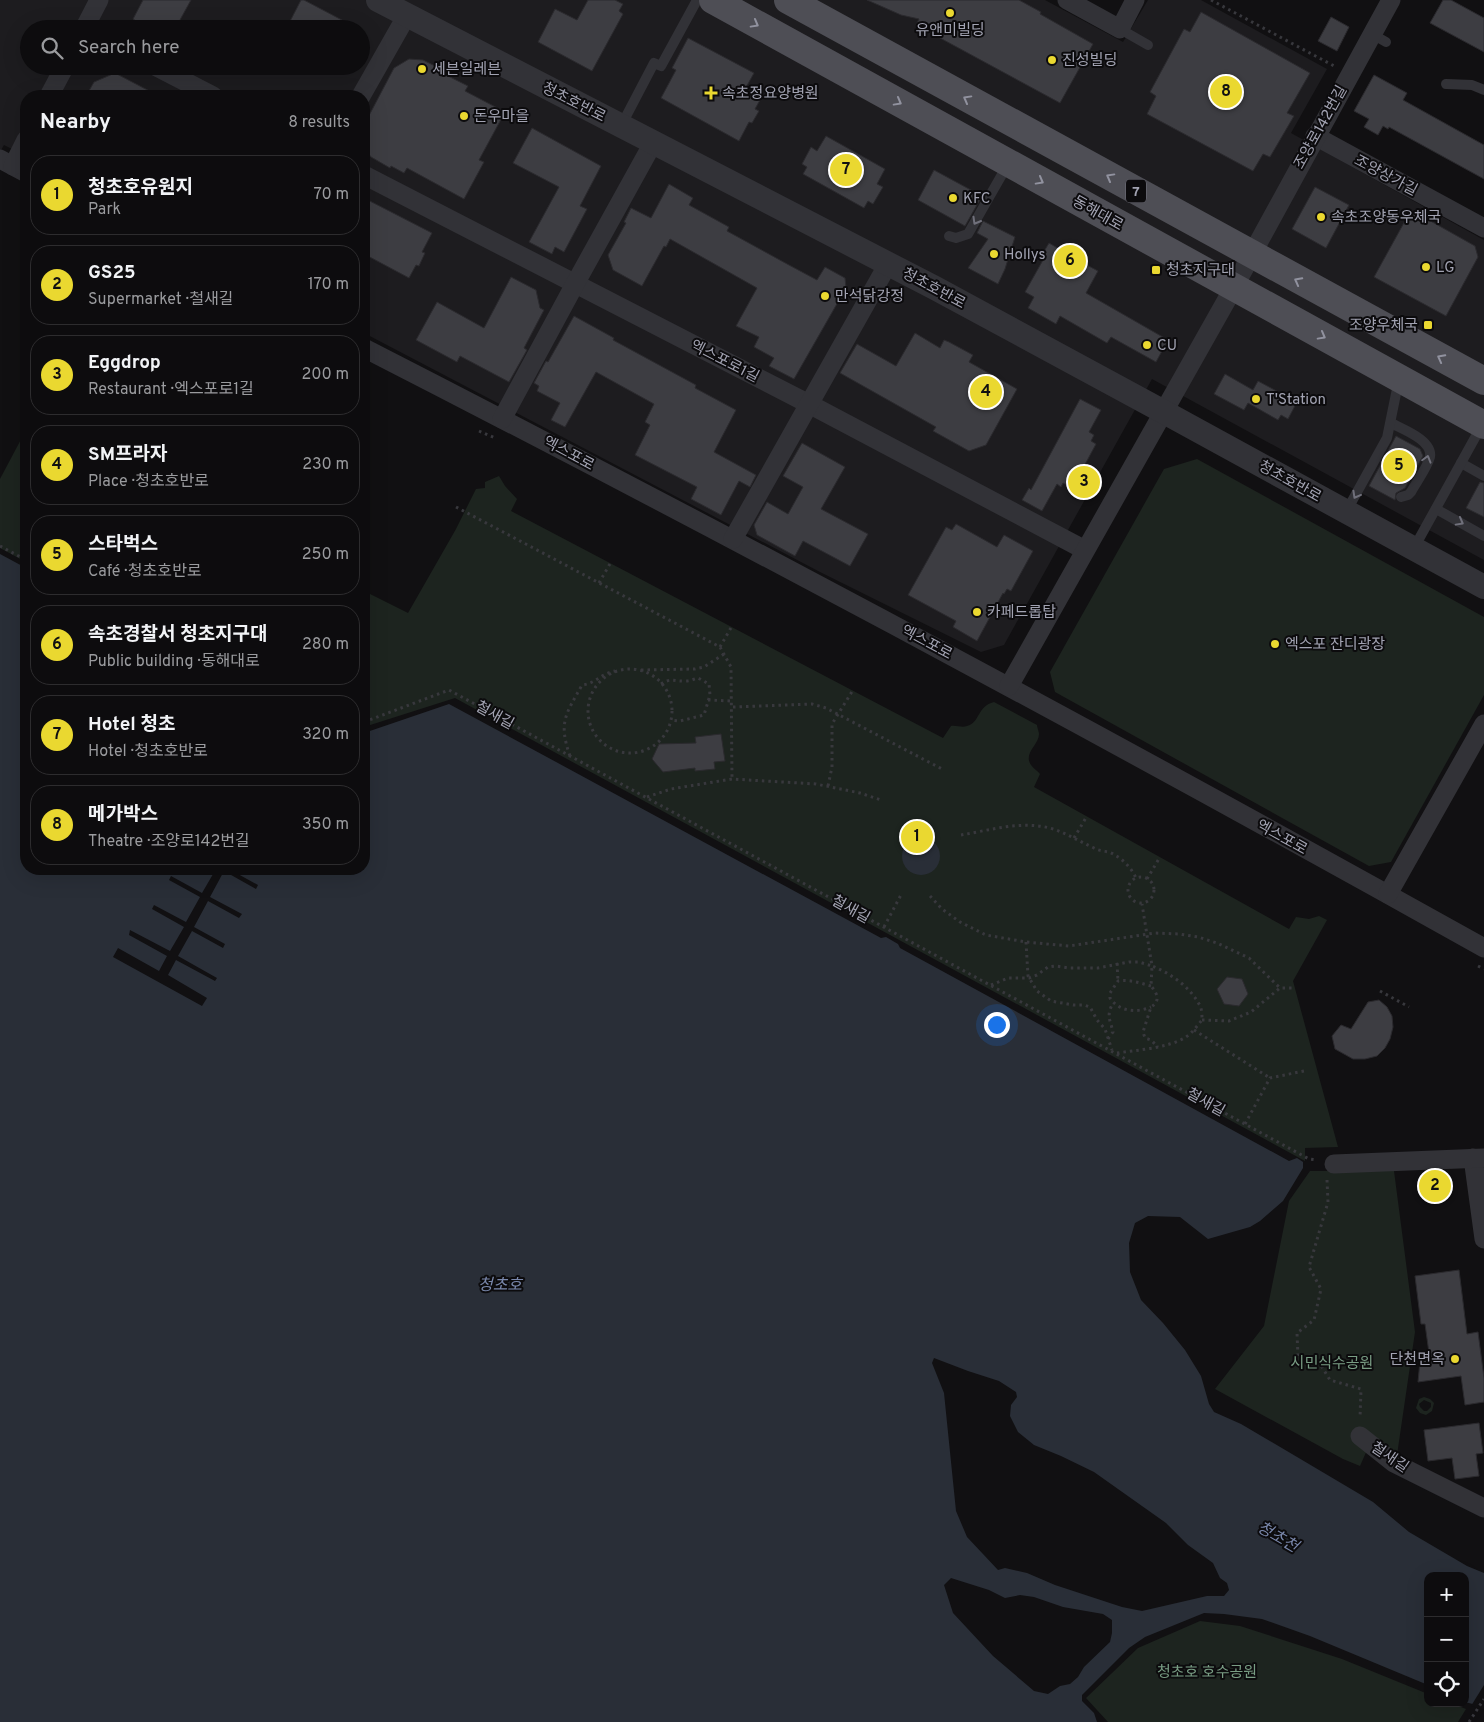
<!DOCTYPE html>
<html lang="en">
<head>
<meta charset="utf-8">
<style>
	body { margin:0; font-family:Overpass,"Noto Sans KR",sans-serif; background:#161517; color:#f1f3f6 }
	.controls { position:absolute; right:15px; bottom:15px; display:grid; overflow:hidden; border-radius:10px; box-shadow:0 5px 20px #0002 }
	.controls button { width:45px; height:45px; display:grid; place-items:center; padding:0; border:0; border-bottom:1px solid #2d2c2e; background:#0d0c0e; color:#f1f3f6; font:25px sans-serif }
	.you { position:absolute; left:996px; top:1024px; width:18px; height:18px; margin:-12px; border:4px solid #fff; border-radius:50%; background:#1a73e8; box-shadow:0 0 0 8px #1a73e833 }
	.badge { display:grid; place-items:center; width:32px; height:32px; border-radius:50%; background:#ead830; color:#111; font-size:16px; font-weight:700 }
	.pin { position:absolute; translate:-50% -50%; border:2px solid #fff; box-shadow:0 1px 5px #0006 }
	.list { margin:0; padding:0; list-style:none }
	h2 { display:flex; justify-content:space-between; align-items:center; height:65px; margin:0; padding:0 20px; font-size:21px }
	h2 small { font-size:16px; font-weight:400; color:#9a9b9e }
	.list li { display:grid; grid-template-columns:32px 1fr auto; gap:15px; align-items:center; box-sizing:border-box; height:80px; margin:0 10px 10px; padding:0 10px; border:1px solid #2d2c2e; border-radius:20px }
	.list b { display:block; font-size:19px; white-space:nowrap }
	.list p { margin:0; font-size:16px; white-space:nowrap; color:#9a9b9e }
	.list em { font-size:16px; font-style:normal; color:#9a9b9e }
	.icon { flex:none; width:28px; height:28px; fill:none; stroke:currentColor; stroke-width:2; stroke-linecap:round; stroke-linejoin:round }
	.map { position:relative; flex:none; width:1484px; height:1722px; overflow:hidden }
	.search { position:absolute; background:#0d0c0e; box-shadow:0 5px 20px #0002; left:20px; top:20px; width:350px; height:55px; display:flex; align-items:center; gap:12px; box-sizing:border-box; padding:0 18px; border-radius:28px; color:#9a9b9e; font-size:19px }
	.panel { position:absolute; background:#0d0c0e; box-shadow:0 5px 20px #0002; left:20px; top:90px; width:350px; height:785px; border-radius:20px }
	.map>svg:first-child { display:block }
</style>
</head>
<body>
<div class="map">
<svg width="1484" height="1722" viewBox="0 0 1484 1722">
	<rect width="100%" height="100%" fill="#111012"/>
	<!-- built -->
	<path fill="#1d1c1f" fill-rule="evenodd" d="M0 0H1045L1123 42 1148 0H1201L1327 69 1291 133 1484 240V560L1152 379 1004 645 981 652 820 572 364 333V96H26V156L4 145 0 152ZM29 29H361V66H29Z"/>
	<!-- green -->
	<g fill="#1d241f" fill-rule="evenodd">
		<path d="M26 430V562L0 548V479Z"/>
		<path d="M1197 459 1484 617V695L1391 862 1369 866 1055 692 1050 672 1164 469Z"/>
		<path d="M499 476 505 486 517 499 511 511 943 738 951 726C956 725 962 728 967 726 980 723 977 706 994 702L1037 725C1037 727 1039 732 1039 734 1039 745 1023 753 1031 765 1034 769 1038 771 1040 774L1034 787 1289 929 1296 917 1309 919 1319 916 1327 920 1293 981 1338 1147 1305 1148V1161L455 698 364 727V591L408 613 456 529 476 489 485 488V482Z"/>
		<path d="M1310 1171H1394L1415 1332 1397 1455 1371 1441 1360 1466 1343 1459 1215 1389 1264 1326 1289 1201Z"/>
		<path d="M1424 1397 1430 1399 1434 1403 1432 1411 1426 1415 1420 1413 1416 1408 1419 1399ZM1424 1400 1431 1403V1407L1427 1411H1424L1420 1407 1419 1404Z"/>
		<path d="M1200 1621 1240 1626 1342 1659 1428 1694V1703H1451L1466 1709 1458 1722H1108L1086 1698 1138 1648Z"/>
	</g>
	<!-- water -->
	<g fill="#292e37" fill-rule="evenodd">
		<path d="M0 554 26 568V869H364V733L449 704 881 938 886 937 898 944 900 948 1289 1161 1297 1158 1303 1162V1168L1283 1201 1260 1221 1250 1227 1208 1239 1180 1217 1148 1216 1135 1223 1129 1243 1130 1272 1141 1300 1163 1323 1185 1350 1201 1376 1209 1404 1214 1412 1241 1424 1292 1454 1373 1502 1409 1532 1467 1566 1484 1573V1707L1465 1702V1576H1428V1685L1310 1636 1262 1619 1224 1614 1204 1613 1145 1637 1129 1648 1082 1695V1701L1094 1713 1097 1722H0ZM934 1358 968 1371 999 1381 1016 1392 1017 1397 1011 1405 1010 1416 1018 1432 1034 1445 1061 1456 1094 1472 1166 1523 1188 1545 1213 1563 1220 1578 1227 1583 1229 1590 1224 1596H1207L1142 1611 1122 1607 1055 1585 1027 1573 1005 1568 998 1570 967 1537 956 1511 944 1393 932 1363ZM951 1578 989 1590 1005 1598 1020 1595 1034 1597 1063 1607 1103 1614 1112 1620V1633L1110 1642 1084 1667 1078 1677 1070 1684 1060 1686 1048 1694 1034 1691 993 1656 953 1613 944 1585Z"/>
		<circle cx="921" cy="856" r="19"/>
	</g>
	<!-- pier -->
	<g fill="#111012">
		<path d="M216 869H229L258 885 256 889 224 871 210 897 242 914 239 918 208 901 194 927 225 944 223 948 192 931 178 956 217 978 215 981 176 960 168 975 207 998 202 1006 113 957 118 948 159 971 167 956 129 935 130 930 170 951 184 927 152 909 154 905 186 922 200 897 169 880 171 876 202 893Z"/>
		<path d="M1484 1685V1710L1471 1706Z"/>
	</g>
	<!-- building -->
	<g fill="#3d3d42" stroke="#2b2a2e">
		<path d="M143 0H191L175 29H132L136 21 133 19Z"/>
		<path d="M301 0H304L359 29H286Z"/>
		<path d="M588 0H615L623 4 619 11 623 14 592 71 538 42 555 9 577 20Z"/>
		<path d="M867 0H1019L1041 12 1040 14 1093 44 1060 103 916 25 919 19 901 15Z"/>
		<path d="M1443 0H1451L1484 18V52L1430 23Z"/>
		<path d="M1201 12 1310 73 1287 113 1294 116 1270 157 1263 154 1253 171 1147 114 1156 96 1150 92 1184 29 1190 32Z"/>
		<path d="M1331 17 1349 27 1337 51 1318 41Z"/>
		<path d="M688 38 754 73 744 91 760 100 755 109 759 111 752 123 749 122 739 141 661 98 676 70 672 68Z"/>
		<path d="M409 59 423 60 441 69 440 72 468 86 465 91 505 112 479 160 484 162 464 199 407 168 404 173 391 166 390 168 371 157 364 148V125L394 68Z"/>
		<path d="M115 73 159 96H86L94 82Z"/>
		<path d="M1374 75 1407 93 1403 100 1484 145V179L1389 127 1388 129 1383 126 1378 135 1364 127 1369 119 1354 111Z"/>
		<path d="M532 128 601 166 580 206 587 209 564 252 555 247 552 254 529 242 559 187 513 163Z"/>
		<path d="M826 136 885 169 877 184 883 187 873 204 868 201 864 208 803 174 807 167 802 164 811 147 817 151Z"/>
		<path d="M934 170 982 196 965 226 918 200Z"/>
		<path d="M669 184 693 198 689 205 729 227 727 231 789 265 817 280 825 267 845 278 846 288 794 379 769 366 774 358 754 347 759 337 736 326 757 288 670 239 666 247 664 246 642 286 613 270 608 255 626 223 624 222 631 208 651 218Z"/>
		<path d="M1315 187 1349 205 1326 248 1292 229Z"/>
		<path d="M364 198 432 233 422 252 425 253 419 266 416 265 409 278 364 254Z"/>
		<path d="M1411 210 1475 246 1478 257 1446 316 1374 277Z"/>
		<path d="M983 221 1015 237 1005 269 998 284 968 268 988 239 977 233Z"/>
		<path d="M1049 243 1066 253 1077 254 1085 264 1098 271 1086 293 1168 340 1156 362 1111 337 1107 343 1060 316 1056 324 1028 308 1034 297 1025 292 1043 260 1040 258Z"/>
		<path d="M511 277 536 290 540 308 544 310 524 348 527 350 509 382 460 356 457 362 416 340 437 302 484 328Z"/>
		<path d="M574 316 614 338 613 340 696 385 695 388 736 410 714 452 756 475 750 487 739 481 721 515 691 499 697 487 635 455 650 425 645 422 654 404 596 372 565 427 551 420 560 403 537 391 539 386 534 383 546 361 548 362Z"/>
		<path d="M915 333 940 348 944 340 949 342 973 355 969 362 1017 389 986 445 969 451 933 431 936 427 840 373 857 344 896 366Z"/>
		<path d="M1225 374 1253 390 1258 381 1297 402 1288 419 1281 415 1278 420 1248 403 1244 410 1214 394Z"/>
		<path d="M1080 399 1101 410 1089 432 1094 435 1091 441 1096 444 1082 470 1095 477 1085 495 1063 483 1061 487 1057 484 1042 511 1022 500 1029 488 1031 490Z"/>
		<path d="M1396 436 1420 449 1423 456 1405 488 1396 493 1395 500 1369 486Z"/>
		<path d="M802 443 845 467 821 509 868 534 850 566 803 541 795 556 757 535 754 525 767 502 788 514 803 487 783 476Z"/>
		<path d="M1480 482 1484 483V517L1466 508Z"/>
		<path d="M956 524 997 547 1004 535 1033 551 1011 591 1007 589 1004 594 1003 593 977 641 953 627 956 621 908 595 946 527 952 530Z"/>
		<path d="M721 734 725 761 714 762 715 769 695 771V768L663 772 652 759 659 744 696 743 695 737Z"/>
		<path d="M1227 977 1242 979 1248 994 1239 1006 1224 1004 1217 989Z"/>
		<path d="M1379 1000 1387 1007 1392 1016 1393 1027 1390 1039 1385 1048 1377 1056 1365 1059H1353L1335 1049 1332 1036 1341 1025 1351 1029 1368 1002Z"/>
		<path d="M1459 1270 1467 1334 1478 1332 1484 1378V1402L1465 1405 1461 1376 1418 1382 1420 1361 1430 1360 1425 1324H1421L1415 1276Z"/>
		<path d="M1479 1423 1483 1453 1476 1454 1479 1476 1455 1479 1452 1458 1428 1461 1424 1430Z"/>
	</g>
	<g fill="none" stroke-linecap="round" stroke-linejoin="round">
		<!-- path -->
		<g stroke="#38383d" stroke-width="3" stroke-dasharray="2.5 4" stroke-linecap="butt">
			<path d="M1211 0 1336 67"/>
			<path d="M479 431 495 438"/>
			<path d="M456 507 720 647 731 667 732 779"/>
			<path d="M0 546 26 560"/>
			<path d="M599 583 611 562"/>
			<path d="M720 647 732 626"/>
			<circle cx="630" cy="711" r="42"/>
			<path d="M641 670 695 669 704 667 724 654"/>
			<path d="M661 684C671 677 675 682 686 681 690 681 694 679 698 678L709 684 710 695 704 715 680 721 671 720"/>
			<path d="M708 700 732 701"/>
			<path d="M733 707 812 704 826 708 942 769"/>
			<path d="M364 722 449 690 1309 1159 1317 1160"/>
			<path d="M570 756C558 722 566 714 582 685 595 684 602 673 615 671"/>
			<path d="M828 786 832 767V724L853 690"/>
			<path d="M647 797 671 789 732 779 816 784 860 793 881 800"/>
			<path d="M961 835C991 830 1026 819 1056 830 1069 835 1081 842 1094 848 1099 851 1104 851 1109 852 1121 857 1131 867 1136 878"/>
			<path d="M1074 838 1087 816"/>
			<circle cx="1141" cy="890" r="13"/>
			<path d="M1147 879 1160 857"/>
			<path d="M930 896 942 909 960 922 986 935 1026 942 1069 946 1155 933 1179 934 1198 937 1217 943 1249 958 1280 988"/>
			<path d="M884 927 902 893"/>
			<path d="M1026 942 1028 976 1037 991 1051 1001 1073 1005H1084L1090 1007 1097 1020 1105 1029 1112 1050"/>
			<path d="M1117 963 1118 981"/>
			<path d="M1478 966 1484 969"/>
			<path d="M991 985 1008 978H1029L1037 975 1048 967 1056 966 1069 968H1098L1129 962H1139L1152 966 1151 986C1157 993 1161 1001 1151 1007L1143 1032 1145 1038 1151 1040 1158 1047"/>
			<path d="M1151 986C1140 983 1129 979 1118 981L1110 993V998C1119 1012 1137 1013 1151 1007"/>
			<path d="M1380 991 1409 1007"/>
			<path d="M1202 1020 1229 1021 1251 1012 1280 988H1295"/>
			<path d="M1194 1030 1270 1078"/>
			<path d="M1108 1039 1113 1032C1110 1019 1106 1016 1113 1003"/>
			<path d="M1117 1053C1137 1050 1169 1048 1186 1037 1193 1032 1197 1026 1202 1020 1202 1015 1202 1008 1199 1004 1190 987 1170 973 1152 966L1142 904"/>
			<path d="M1245 1124 1270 1078 1304 1071"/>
			<path d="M1327 1180 1328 1202 1309 1267 1321 1289 1314 1320 1297 1333 1298 1357 1315 1356 1330 1380 1361 1389 1360 1418"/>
			<path d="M1469 1722 1484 1699"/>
		</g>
		<!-- service -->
		<g stroke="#323237" stroke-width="10">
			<path d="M1120 29 1148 45"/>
			<path d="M1372 34 1386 42"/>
			<path d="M1446 84 1472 85 1484 90"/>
			<path d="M621 126 654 63 661 66 697 0"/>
			<path d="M949 236 956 238 968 234 1008 164"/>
			<path d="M1391 423C1402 429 1433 440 1430 457 1427 468 1417 481 1411 492L1408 495 1401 497"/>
			<path d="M1461 463 1484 476"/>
			<path d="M1436 509 1484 536"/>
			<path d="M1346 512 1387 438 1399 379"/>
			<path d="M1414 548 1482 425"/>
		</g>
		<!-- minor -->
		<g stroke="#323237" stroke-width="19">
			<path d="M1067 0 1120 29 1135 0"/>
			<path d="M84 29 99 0"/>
			<path d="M155 66 213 96"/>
			<path d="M49 96 65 66"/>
			<path d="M361 96 407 15"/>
			<path d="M1315 136 1484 228"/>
			<path d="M0 159 26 173"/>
			<path d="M13 166 26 140"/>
			<path d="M364 175 809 404 1085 550"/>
			<path d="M364 348C741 541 1114 741 1484 948"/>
			<path d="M502 419 575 284 653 143"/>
			<path d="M733 539 888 264"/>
			<path d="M1009 686 1234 287 1391 0"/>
			<path d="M1388 894 1484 724"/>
			<path d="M1473 1158 1484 1239"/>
			<path d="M1334 1164 1484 1158"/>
			<path d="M1360 1436 1394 1463 1484 1508"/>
		</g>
		<!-- tertiary -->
		<path stroke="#323237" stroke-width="24" d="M378 0 935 288 1164 412 1484 587"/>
		<!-- primary -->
		<g stroke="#4e4e55" stroke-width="28">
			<path d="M713 0 1484 425"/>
			<path d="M788 0 1484 381"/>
		</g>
	</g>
	<!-- one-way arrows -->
	<defs><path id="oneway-chevron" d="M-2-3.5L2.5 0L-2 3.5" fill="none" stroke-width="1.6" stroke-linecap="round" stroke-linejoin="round" transform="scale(1.25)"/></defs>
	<g stroke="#91929f">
		<use href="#oneway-chevron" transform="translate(755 24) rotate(29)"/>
		<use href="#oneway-chevron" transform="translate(967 99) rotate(-151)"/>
		<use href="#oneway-chevron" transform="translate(898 102) rotate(29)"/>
		<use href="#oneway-chevron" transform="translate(1110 177) rotate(-151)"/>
		<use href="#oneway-chevron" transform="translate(1040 181) rotate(29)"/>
		<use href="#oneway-chevron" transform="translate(1298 281) rotate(-152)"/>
		<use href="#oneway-chevron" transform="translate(1322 336) rotate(29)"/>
		<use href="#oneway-chevron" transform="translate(1441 358) rotate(-152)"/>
	</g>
	<g stroke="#70707b">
		<use href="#oneway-chevron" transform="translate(976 221) rotate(120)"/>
		<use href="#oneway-chevron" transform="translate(1427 459) rotate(-74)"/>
		<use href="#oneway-chevron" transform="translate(1356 495) rotate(119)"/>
		<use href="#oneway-chevron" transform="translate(1460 522) rotate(29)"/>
	</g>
	<!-- markers -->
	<g fill="#ead830" stroke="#0c0b0d" stroke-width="2">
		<circle cx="950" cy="13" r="5"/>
		<circle cx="1052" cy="60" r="5"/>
		<circle cx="422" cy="69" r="5"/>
		<path d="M708.5 85.5h5v5h5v5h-5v5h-5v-5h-5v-5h5z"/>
		<circle cx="464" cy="116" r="5"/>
		<circle cx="953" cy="198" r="5"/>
		<circle cx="1321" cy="217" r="5"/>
		<circle cx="994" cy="254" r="5"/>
		<circle cx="1426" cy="267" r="5"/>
		<rect x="1151" y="265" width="10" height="10" rx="2.5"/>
		<circle cx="825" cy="296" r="5"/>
		<rect x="1423" y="320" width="10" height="10" rx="2.5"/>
		<circle cx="1147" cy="345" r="5"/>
		<circle cx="1256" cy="399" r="5"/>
		<circle cx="977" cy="612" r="5"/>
		<circle cx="1275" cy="644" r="5"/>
		<circle cx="1455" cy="1359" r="5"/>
	</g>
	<g text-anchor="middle" stroke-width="4" stroke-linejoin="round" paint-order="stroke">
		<!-- shield labels -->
		<rect fill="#0c0b0d" stroke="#757580" stroke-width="1" x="1126" y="179.5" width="20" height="23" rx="4"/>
		<g font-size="14" font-weight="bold" fill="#a2a3b2">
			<text x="1136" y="196">7</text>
		</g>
		<!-- poi labels -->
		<g font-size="15" fill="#a2a3b2" stroke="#0c0b0d" text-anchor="start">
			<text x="950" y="35" text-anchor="middle">유앤미빌딩</text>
			<text x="1062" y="65">진성빌딩</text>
			<text x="432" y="74">세븐일레븐</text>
			<text x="722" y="98">속초정요양병원</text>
			<text x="474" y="121">돈우마을</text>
			<text x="963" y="203">KFC</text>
			<text x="1331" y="222">속초조양동우체국</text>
			<text x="1004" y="259">Hollys</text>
			<text x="1436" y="272">LG</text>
			<text x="1166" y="275">청초지구대</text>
			<text x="835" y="301">만석닭강정</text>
			<text x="1418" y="330" text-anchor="end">조양우체국</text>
			<text x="1157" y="350">CU</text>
			<text x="1266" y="404">T'Station</text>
			<text x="987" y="617">카페드롭탑</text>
			<text x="1285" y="649">엑스포 잔디광장</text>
			<text x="1445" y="1364" text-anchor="end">단천면옥</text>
		</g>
		<!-- street labels -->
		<g font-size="15" fill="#a2a3b2" stroke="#0c0b0d">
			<text transform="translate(574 102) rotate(27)" y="5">청초호반로</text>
			<text transform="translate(1320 127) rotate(-61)" y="5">조양로142번길</text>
			<text transform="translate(1386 175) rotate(28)" y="5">조양상가길</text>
			<text transform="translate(1098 213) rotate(29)" y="5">동해대로</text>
			<text transform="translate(934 288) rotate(28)" y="5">청초호반로</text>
			<text transform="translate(725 361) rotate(27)" y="5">엑스포로1길</text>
			<text transform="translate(569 453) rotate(28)" y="5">엑스포로</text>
			<text transform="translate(1290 481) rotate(29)" y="5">청초호반로</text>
			<text transform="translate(927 642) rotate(28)" y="5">엑스포로</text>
			<text transform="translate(495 715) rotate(29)" y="5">철새길</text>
			<text transform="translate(1282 837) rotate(29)" y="5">엑스포로</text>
			<text transform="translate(851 909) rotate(29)" y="5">철새길</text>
			<text transform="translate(1206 1102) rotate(29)" y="5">철새길</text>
			<text transform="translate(1390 1457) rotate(34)" y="5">철새길</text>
		</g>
		<!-- park labels -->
		<g font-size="15" fill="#799d84" stroke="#0c0b0d">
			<text x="1332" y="1368">시민식수공원</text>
			<text x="1207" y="1677">청초호 호수공원</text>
		</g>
		<!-- water labels -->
		<g font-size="16" font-style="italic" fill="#7a88ac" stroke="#0c0b0d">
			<text x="500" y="1290">청초호</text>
			<text transform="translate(1278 1536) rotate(30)" y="6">청초천</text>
		</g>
	</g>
</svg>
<div class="controls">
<button>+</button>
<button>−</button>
<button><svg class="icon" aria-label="locate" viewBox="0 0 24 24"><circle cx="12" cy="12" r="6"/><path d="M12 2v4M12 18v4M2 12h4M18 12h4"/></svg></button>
</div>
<div class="you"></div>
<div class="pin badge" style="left:917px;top:837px">1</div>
<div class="pin badge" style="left:1435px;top:1186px">2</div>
<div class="pin badge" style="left:1084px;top:482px">3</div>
<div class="pin badge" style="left:986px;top:392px">4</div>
<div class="pin badge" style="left:1399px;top:466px">5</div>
<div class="pin badge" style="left:1070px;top:261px">6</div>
<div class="pin badge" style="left:846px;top:170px">7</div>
<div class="pin badge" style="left:1226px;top:92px">8</div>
<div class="search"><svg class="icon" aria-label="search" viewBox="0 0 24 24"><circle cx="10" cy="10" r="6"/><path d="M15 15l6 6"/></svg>Search here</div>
<section class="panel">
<h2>Nearby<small>8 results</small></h2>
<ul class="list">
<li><span class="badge">1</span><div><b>청초호유원지</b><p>Park</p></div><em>70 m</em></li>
<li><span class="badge">2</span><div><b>GS25</b><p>Supermarket · 철새길</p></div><em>170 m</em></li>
<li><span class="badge">3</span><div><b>Eggdrop</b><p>Restaurant · 엑스포로1길</p></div><em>200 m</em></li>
<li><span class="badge">4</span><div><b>SM프라자</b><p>Place · 청초호반로</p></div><em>230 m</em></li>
<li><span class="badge">5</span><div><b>스타벅스</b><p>Café · 청초호반로</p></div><em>250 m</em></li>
<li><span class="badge">6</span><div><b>속초경찰서 청초지구대</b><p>Public building · 동해대로</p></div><em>280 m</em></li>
<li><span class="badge">7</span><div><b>Hotel 청초</b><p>Hotel · 청초호반로</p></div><em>320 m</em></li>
<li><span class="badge">8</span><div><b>메가박스</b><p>Theatre · 조양로142번길</p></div><em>350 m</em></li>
</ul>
</section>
</div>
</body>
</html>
